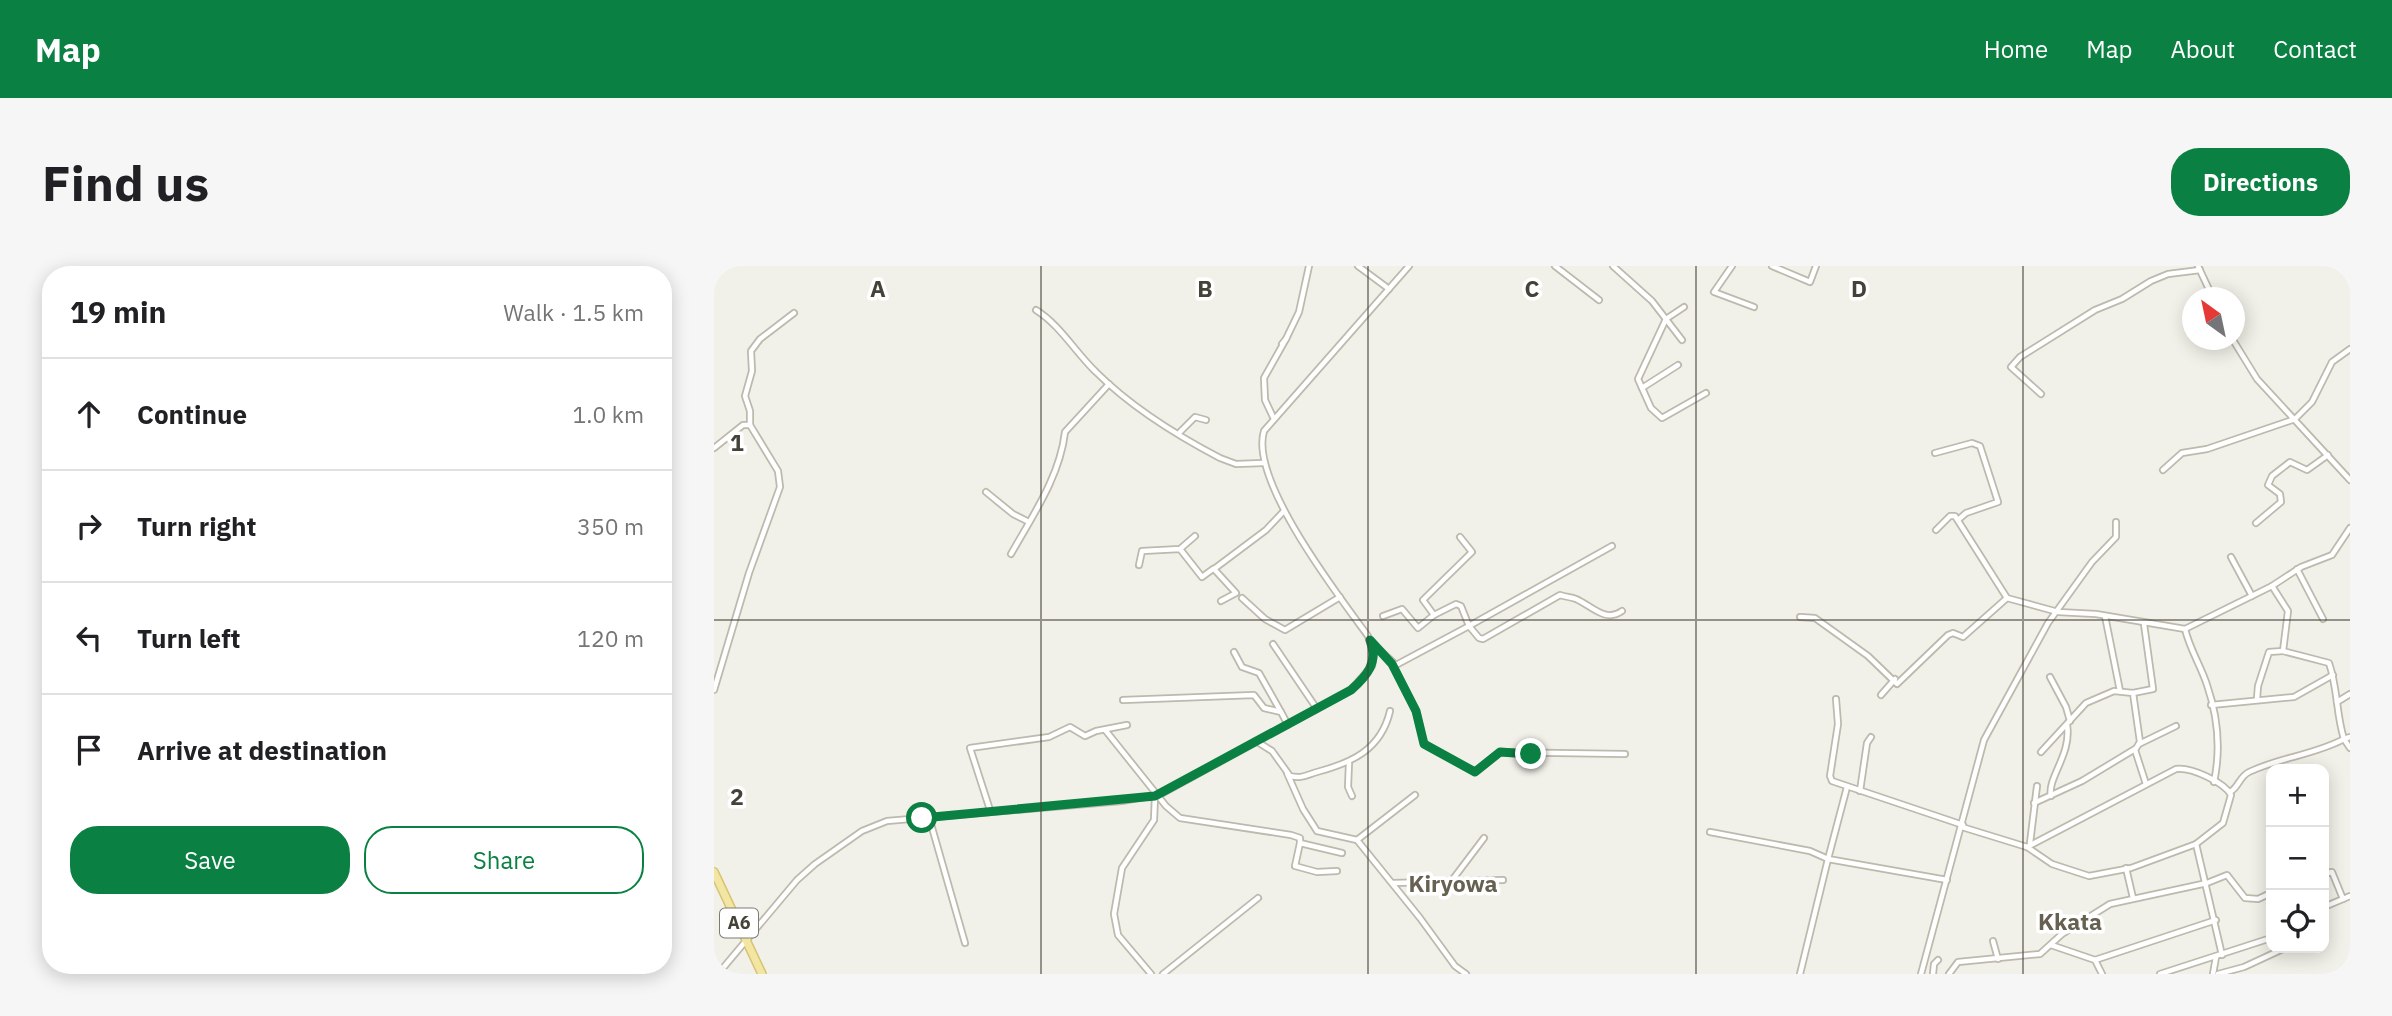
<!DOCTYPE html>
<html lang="en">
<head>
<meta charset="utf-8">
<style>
	body { margin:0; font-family:"IBM Plex Sans",sans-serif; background:#f6f6f6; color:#202124 }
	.controls { position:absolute; right:21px; bottom:21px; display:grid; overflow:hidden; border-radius:14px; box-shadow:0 4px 18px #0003 }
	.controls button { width:63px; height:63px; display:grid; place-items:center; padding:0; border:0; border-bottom:2px solid #e0e0e0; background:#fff; color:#202124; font:35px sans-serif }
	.compass { position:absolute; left:1468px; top:21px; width:63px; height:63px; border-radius:50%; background:#fff; box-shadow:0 4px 18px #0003; rotate:327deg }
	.stop { position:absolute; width:21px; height:21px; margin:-16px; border:5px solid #0b8043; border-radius:50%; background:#fff }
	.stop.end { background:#0b8043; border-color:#fff; box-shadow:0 2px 7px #0008 }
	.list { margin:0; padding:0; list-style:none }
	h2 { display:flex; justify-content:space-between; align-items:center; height:91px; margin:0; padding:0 28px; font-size:30px }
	h2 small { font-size:23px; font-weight:400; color:#757577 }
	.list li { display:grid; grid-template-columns:46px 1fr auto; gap:21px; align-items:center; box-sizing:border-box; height:112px; padding:0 28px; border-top:2px solid #e0e0e0 }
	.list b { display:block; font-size:26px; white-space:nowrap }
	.list em { font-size:23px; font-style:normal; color:#757577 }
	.actions { display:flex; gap:14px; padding:21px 28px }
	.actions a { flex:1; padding:16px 0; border:2px solid #0b8043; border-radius:28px; text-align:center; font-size:24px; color:#0b8043 }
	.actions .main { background:#0b8043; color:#fff }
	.icon { flex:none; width:38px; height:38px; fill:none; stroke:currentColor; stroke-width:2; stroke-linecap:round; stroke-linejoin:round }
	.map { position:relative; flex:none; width:1636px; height:708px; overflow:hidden; border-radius:28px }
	header { display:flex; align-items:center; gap:42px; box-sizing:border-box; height:98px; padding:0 35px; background:#0b8043; color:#fff }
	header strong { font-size:33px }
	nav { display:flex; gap:38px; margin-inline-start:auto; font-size:24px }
	.intro { display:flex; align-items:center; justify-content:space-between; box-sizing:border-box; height:168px; padding:0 42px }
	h1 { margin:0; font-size:49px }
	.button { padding:18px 32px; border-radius:28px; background:#0b8043; color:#fff; font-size:24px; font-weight:700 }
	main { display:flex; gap:42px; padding:0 42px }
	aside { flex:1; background:#fff; border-radius:28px; box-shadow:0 4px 18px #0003 }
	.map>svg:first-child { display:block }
</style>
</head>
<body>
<header>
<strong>Map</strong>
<nav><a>Home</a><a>Map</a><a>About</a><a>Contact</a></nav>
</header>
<div class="intro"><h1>Find us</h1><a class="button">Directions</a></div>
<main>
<aside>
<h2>19 min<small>Walk · 1.5 km</small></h2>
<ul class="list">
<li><svg class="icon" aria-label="ahead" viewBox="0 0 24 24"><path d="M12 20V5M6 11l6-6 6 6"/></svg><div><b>Continue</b></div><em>1.0 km</em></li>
<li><svg class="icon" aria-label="right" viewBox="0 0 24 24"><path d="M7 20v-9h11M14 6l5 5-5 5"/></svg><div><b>Turn right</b></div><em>350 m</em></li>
<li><svg class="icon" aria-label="left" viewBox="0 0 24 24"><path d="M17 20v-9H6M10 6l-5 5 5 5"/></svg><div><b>Turn left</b></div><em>120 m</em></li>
<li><svg class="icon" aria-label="arrive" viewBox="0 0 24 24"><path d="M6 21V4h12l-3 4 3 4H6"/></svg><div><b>Arrive at destination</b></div></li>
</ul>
<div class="actions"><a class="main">Save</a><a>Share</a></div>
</aside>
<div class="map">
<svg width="1636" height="708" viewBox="0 0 1636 708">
	<rect width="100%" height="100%" fill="#f2f1e9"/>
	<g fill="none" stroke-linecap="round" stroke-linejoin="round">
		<!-- minor casing -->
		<g stroke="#bdb9ac" stroke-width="8">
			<g id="minor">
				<path d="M644 0 675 23"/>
				<path d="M841 0 885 34"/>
				<path d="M899 0 938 35 968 74"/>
				<path d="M1018 0 1000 26 1040 41"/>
				<path d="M1058 0 1096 16 1102 0"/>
				<path d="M1484 0 1499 32"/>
				<path d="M970 41 952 53 924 113 937 142 948 152 992 127"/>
				<path d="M322 44C346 59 362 87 382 106 417 141 462 169 506 192L522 198 549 197"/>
				<path d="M572 73 585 46 595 0"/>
				<path d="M1519 74 1543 113 1636 214"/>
				<path d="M928 122 964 99"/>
				<path d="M1327 128 1297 101 1306 91 1381 44 1408 33 1437 15 1454 8 1486 4"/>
				<path d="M559 151 551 134 550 112 572 73 568 78"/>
				<path d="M36 159V145L31 130 38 105 37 85 46 73 80 47"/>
				<path d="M466 166 481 151 492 154"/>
				<path d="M0 182 29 159H36L64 205 66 221 35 307 0 424"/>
				<path d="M1221 187 1258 177 1266 180 1284 236 1252 247 1244 254"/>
				<path d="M1449 204 1468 187 1493 183 1581 153 1598 136 1618 96 1636 83"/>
				<path d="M272 226 299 248 315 256"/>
				<path d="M1542 257 1567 236 1566 228 1554 219 1558 210 1576 196 1593 204 1614 189"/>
				<path d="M1222 264 1236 250H1241L1293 332 1344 346 1382 348 1471 363 1558 320 1587 301 1618 289 1636 262"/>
				<path d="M898 280 755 360 765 372 769 373 846 329C852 331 857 331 862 333 878 340 891 357 908 345"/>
				<path d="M297 288C319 249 346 210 351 166L395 118"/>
				<path d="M1517 291 1538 330"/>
				<path d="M425 299 428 285 466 283 481 270 466 283 488 311 499 303"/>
				<path d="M1583 303 1609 353"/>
				<path d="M1558 320 1574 345 1569 385 1615 397C1624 423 1622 448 1630 473L1636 471"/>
				<path d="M528 332 551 353 571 364 626 331"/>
				<path d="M507 335 522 327 500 303 552 264 569 246"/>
				<path d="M669 350 688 343 704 362 720 349"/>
				<path d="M1391 350 1406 425"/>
				<path d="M1086 351 1101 352 1154 390 1183 418 1234 369 1239 367 1249 371 1293 332"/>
				<path d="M1471 363C1476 384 1487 400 1493 419 1504 451 1507 483 1500 516"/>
				<path d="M559 378 603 443"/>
				<path d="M659 378 682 399 755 360 747 340 742 338 720 349 709 334 758 286 746 271"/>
				<path d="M520 386 528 401 545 407 567 446"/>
				<path d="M678 398 702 445 710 478 759 505 764 504 786 486 911 488"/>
				<path d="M1336 411 1352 441 1356 455"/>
				<path d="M1419 427 1439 423 1430 358"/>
				<path d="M1167 429 1181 413"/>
				<path d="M1122 433 1124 458 1116 510 1118 515 1249 559"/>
				<path d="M1543 433 1544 420 1555 386 1569 385"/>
				<path d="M409 434 540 429 550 442 567 446 574 459"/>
				<path d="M1623 436 1636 428"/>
				<path d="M1497 439 1580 431 1619 409"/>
				<path d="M392 465 452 540 466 552 577 569 586 572V577L628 587"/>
				<path d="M542 475 558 485 576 510C588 513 592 509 603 506 637 497 667 484 676 445"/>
				<path d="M1425 478 1462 460"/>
				<path d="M1327 486 1372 437 1400 425 1419 427 1426 476 1421 484 1432 518"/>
				<path d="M635 497 634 521 638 530"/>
				<path d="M573 507 589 543 603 565 643 574 701 529"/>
				<path d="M1133 521 1114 593 1233 614"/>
				<path d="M1146 525 1153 477 1157 471"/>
				<path d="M1516 526C1525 521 1525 511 1535 506 1567 491 1600 489 1630 473L1636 482"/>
				<path d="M1337 530C1333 512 1358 488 1353 459"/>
				<path d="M1320 537 1368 515 1421 483"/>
				<path d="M276 544 256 482 335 471 356 461 371 470 382 465 413 459"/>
				<path d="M215 551 251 677"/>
				<path d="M1248 561 1313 581 1338 598 1375 610 1417 602 1482 578"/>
				<path d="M996 566 1096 585 1114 593 1086 708"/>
				<path d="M643 574 706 652 741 700 752 708"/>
				<path d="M586 577 581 600 603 606 623 605"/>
				<path d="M1316 577 1323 520"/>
				<path d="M1313 581 1462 503C1477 501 1510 516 1517 529L1509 557 1482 578 1508 689"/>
				<path d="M1412 602 1419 632"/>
				<path d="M1610 608 1618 606 1629 633"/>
				<path d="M739 613 770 572"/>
				<path d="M679 617 789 614"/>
				<path d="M1610 641 1636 630"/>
				<path d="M1279 675 1284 693"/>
				<path d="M1337 679 1381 694 1388 708"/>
				<path d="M1381 694 1502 654"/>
				<path d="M4 708 83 614 101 598 148 565 173 555 408 535 447 528 637 424 658 400 660 389 654 370C624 329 535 214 550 165L695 0"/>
				<path d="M437 708 404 669 400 648 408 602 440 554 441 530"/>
				<path d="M449 708 544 632"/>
				<path d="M1207 708 1270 474 1334 357 1378 296 1402 271V256"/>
				<path d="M1219 708 1220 698 1224 694"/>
				<path d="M1235 708 1244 696 1326 688 1348 668 1396 638 1493 617 1513 609 1531 632 1544 633 1557 627"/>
				<path d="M1446 708 1557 672"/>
				<path d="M1499 708 1502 691"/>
				<path d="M1504 708 1530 701 1571 682"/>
			</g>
		</g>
		<!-- major casing -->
		<g stroke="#d6c473" stroke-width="10">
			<path id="major" d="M0 606 48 708"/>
		</g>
		<!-- minor -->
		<use href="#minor" stroke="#fff" stroke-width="4.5"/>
		<!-- major -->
		<use href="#major" stroke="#f3e5a2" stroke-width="7"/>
	</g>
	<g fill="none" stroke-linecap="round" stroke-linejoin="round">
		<!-- route -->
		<path stroke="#0b8043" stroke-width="9" d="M208 552 441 530 637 424C653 410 665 396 656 374L678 398 702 445 710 478 761 506 786 486 817 488"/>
	</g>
	<!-- grid -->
	<path fill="none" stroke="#454238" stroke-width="2" stroke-opacity="0.55" d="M327 0V708M654 0V708M982 0V708M1309 0V708M0 354H1636"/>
	<g text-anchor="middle" stroke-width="7" stroke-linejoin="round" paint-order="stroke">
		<!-- shield labels -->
		<rect fill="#fff" stroke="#7d7b74" stroke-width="2" x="6" y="642.5" width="38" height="29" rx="5"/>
		<g font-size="18" font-weight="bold" fill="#454238">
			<text x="25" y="663">A6</text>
		</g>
		<!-- quarter labels -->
		<g font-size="23" font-weight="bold" fill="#676151" stroke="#fff">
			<text x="739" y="626">Kiryowa</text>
			<text x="1356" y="664">Kkata</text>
		</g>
	</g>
	<g font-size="23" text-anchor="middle" font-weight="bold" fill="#454238" stroke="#fff" stroke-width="7" stroke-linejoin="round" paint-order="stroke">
		<text x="164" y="31">A</text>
		<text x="491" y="31">B</text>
		<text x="818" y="31">C</text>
		<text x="1145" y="31">D</text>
		<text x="23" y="185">1</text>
		<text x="23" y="539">2</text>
	</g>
</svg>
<div class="controls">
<button>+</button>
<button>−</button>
<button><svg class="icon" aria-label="locate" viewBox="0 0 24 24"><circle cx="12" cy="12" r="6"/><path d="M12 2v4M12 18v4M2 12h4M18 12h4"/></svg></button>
</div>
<svg class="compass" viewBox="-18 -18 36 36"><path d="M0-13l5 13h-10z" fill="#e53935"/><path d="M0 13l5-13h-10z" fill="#757577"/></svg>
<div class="stop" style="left:208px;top:552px"></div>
<div class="stop end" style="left:817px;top:488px"></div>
</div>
</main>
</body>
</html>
